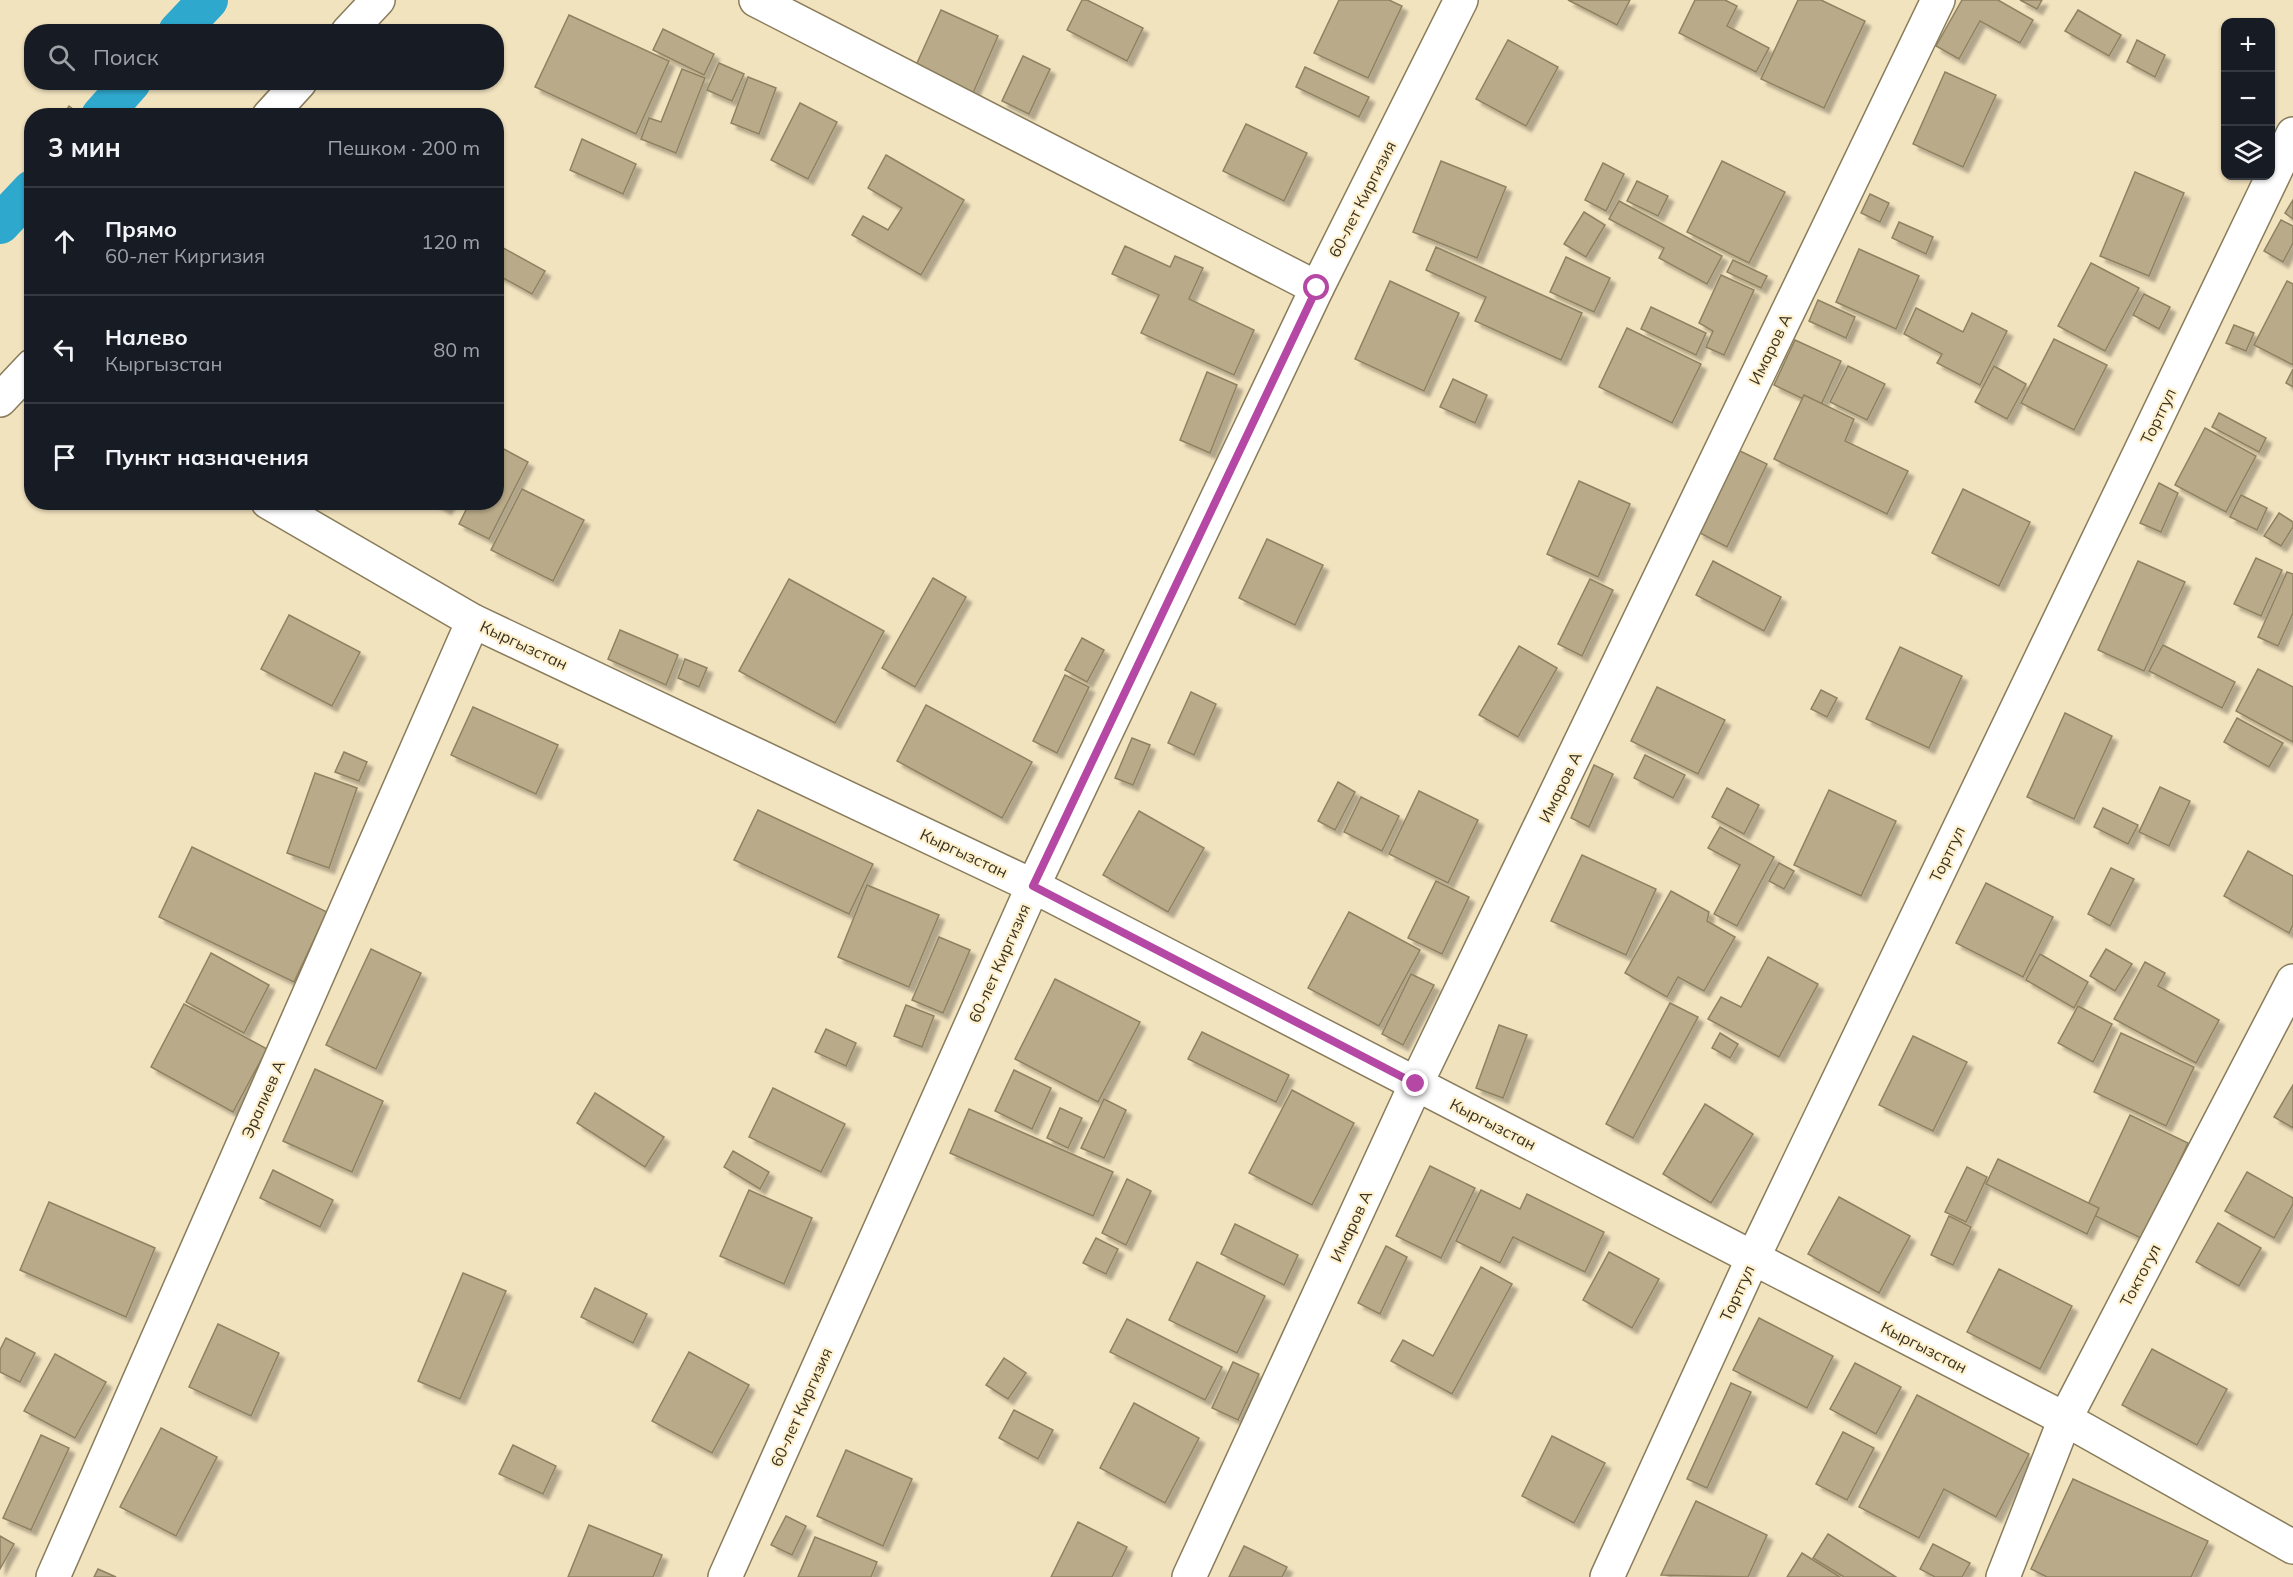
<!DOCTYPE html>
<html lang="ru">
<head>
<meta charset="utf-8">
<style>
	body { margin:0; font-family:Mulish,sans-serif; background:#242831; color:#f1f3f6 }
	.controls { position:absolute; right:18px; top:18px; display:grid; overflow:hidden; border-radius:12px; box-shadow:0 2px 4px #0004 }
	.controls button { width:54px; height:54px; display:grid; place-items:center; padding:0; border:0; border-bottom:2px solid #363941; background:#171b24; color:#f1f3f6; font:30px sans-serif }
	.stop { position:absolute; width:18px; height:18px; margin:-14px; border:4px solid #b648a5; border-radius:50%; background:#fff }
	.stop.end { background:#b648a5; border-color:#fff; box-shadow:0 2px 6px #0008 }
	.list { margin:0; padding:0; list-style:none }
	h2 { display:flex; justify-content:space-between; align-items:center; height:78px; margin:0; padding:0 24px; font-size:26px }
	h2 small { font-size:20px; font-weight:400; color:#9ea1a6 }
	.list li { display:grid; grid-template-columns:39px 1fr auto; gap:18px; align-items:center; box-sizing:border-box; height:108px; padding:0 24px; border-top:2px solid #363941 }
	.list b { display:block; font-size:22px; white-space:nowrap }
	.list p { margin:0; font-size:20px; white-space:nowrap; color:#9ea1a6 }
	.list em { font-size:20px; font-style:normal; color:#9ea1a6 }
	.icon { flex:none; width:33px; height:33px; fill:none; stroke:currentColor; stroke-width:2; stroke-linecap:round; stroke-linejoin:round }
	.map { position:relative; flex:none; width:2293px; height:1577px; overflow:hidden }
	.search { position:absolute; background:#171b24; box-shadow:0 2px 4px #0004; left:24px; top:24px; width:480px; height:66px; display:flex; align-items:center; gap:15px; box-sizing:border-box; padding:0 21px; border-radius:24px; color:#9ea1a6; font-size:22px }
	.panel { position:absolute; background:#171b24; box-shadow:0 2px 4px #0004; left:24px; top:108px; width:480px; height:402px; border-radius:24px }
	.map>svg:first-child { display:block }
</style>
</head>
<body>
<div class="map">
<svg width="2293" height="1577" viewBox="0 0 2293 1577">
	<defs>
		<filter id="shadow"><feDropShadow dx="5.5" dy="5.5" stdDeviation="1.5" flood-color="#0004"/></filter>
	</defs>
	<rect width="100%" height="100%" fill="#f2e3bf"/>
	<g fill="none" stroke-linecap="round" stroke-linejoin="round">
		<!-- canal -->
		<g stroke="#2fa8cd" stroke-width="40">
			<path d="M178 32 208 0"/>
			<path d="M101 116 131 82"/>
			<path d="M0 224 32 190"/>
		</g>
	</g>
	<!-- building -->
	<g fill="#b9ab89" stroke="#8f8261" stroke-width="1.5" filter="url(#shadow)">
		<path d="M1082 0H1087L1143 28 1127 61 1067 30Z"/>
		<path d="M1339 0H1389L1402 6 1368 78 1314 53Z"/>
		<path d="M1568 0H1630L1617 25Z"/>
		<path d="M1695 0H1725L1737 6 1727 26 1769 48 1756 72 1679 33Z"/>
		<path d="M1798 0H1821L1865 21 1824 108 1761 79Z"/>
		<path d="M1962 0H1998L2033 20 2020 43 1980 21 1959 59 1936 46Z"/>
		<path d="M2020 0H2042L2037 9Z"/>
		<path d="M941 10 998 36 970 100 912 74Z"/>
		<path d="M2078 10 2121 35 2109 56 2065 31Z"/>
		<path d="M569 15 669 61 636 134 535 87Z"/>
		<path d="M663 29 714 54 704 75 653 50Z"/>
		<path d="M1508 40 1558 67 1526 126 1476 99Z"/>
		<path d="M2137 40 2165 55 2155 77 2127 62Z"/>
		<path d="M1023 56 1050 69 1029 114 1002 101Z"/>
		<path d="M719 63 744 74 732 101 707 90Z"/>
		<path d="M1305 67 1369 97 1359 117 1296 87Z"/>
		<path d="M682 69 705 78 676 153 641 139 649 118 661 122Z"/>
		<path d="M1945 72 1996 95 1963 167 1913 144Z"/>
		<path d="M748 77 776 88 759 134 731 123Z"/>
		<path d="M800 103 837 122 808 179 771 160Z"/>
		<path d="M69 106 82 116H62Z"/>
		<path d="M1246 124 1307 153 1284 201 1223 171Z"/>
		<path d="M582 139 636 164 623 194 570 170Z"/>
		<path d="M886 155 964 200 921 275 852 235 863 216 888 230 902 208 868 188Z"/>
		<path d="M1441 161 1506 187 1477 258 1413 232Z"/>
		<path d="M1722 161 1785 192 1749 263 1687 232Z"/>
		<path d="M1603 163 1624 174 1606 211 1585 200Z"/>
		<path d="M2135 172 2184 193 2149 276 2100 256Z"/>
		<path d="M1637 181 1668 196 1658 216 1627 201Z"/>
		<path d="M1870 194 1889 203 1880 222 1861 213Z"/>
		<path d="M2293 200V219L2285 213Z"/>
		<path d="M1619 201 1722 256 1707 284 1659 258 1664 248 1609 219Z"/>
		<path d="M1584 212 1605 225 1586 257 1564 244Z"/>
		<path d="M2281 220 2293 226V243L2283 262 2264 251Z"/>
		<path d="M1899 222 1933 237 1926 254 1892 238Z"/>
		<path d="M496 244 545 271 532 294 496 274Z"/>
		<path d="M1125 246 1170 267 1175 256 1203 268 1189 299 1254 330 1234 375 1141 333 1159 295 1112 274Z"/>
		<path d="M1436 247 1582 313 1561 360 1475 321 1486 297 1426 270Z"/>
		<path d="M1859 249 1919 276 1896 329 1836 302Z"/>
		<path d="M1566 257 1610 278 1594 312 1550 292Z"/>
		<path d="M1733 260 1767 276 1761 288 1727 272Z"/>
		<path d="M2091 263 2139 288 2105 351 2058 326Z"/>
		<path d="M1721 275 1754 290 1724 355 1706 347 1713 331 1699 323Z"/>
		<path d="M1390 281 1459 313 1424 391 1355 359Z"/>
		<path d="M2287 281 2293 284V365L2254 345Z"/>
		<path d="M2144 294 2170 307 2159 329 2133 315Z"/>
		<path d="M1818 300 1855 317 1846 338 1809 321Z"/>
		<path d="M1651 307 1706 333 1696 355 1641 329Z"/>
		<path d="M1916 308 1963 332 1972 313 2007 331 1980 385 1937 363 1942 354 1904 334Z"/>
		<path d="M2234 325 2254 333 2246 351 2226 343Z"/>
		<path d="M1627 328 1701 364 1672 423 1599 387Z"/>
		<path d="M2054 339 2107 365 2074 430 2021 403Z"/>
		<path d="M1795 340 1841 361 1820 407 1774 385Z"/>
		<path d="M1848 366 1885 384 1867 420 1830 402Z"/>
		<path d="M1994 366 2026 384 2007 419 1975 402Z"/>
		<path d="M2293 369V387L2286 383Z"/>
		<path d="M1207 372 1237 385 1210 453 1180 440Z"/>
		<path d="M1453 379 1487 395 1475 423 1440 407Z"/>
		<path d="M1804 395 1854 419 1845 441 1908 471 1887 514 1774 459Z"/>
		<path d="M2219 413 2266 438 2259 452 2212 427Z"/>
		<path d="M2205 428 2256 456 2226 512 2175 485Z"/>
		<path d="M498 446 528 462 489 539 459 524 470 502H496Z"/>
		<path d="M1738 450 1767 464 1727 547 1698 532Z"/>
		<path d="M1579 481 1630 504 1598 577 1547 554Z"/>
		<path d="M2159 483 2178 493 2161 532 2140 523Z"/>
		<path d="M522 489 584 520 553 581 491 550Z"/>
		<path d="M1963 489 2030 522 1999 586 1932 553Z"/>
		<path d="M2241 495 2267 508 2257 530 2230 517Z"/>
		<path d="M434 502H450L446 509Z"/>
		<path d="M2279 513 2293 522V527L2281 546 2264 536Z"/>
		<path d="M1267 539 1323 565 1295 625 1239 598Z"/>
		<path d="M2256 558 2282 570 2261 616 2234 604Z"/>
		<path d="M1713 561 1781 597 1764 631 1696 595Z"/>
		<path d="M2138 561 2185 582 2144 671 2098 650Z"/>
		<path d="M2287 572 2293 574V613L2278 646 2258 637Z"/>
		<path d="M933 578 966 597 915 687 882 668Z"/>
		<path d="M789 579 884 631 835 723 739 671Z"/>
		<path d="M1590 579 1613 590 1582 656 1558 644Z"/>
		<path d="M289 615 360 652 332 706 261 669Z"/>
		<path d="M620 630 678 655 666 685 608 659Z"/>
		<path d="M1082 638 1104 650 1087 682 1065 670Z"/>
		<path d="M2163 645 2235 682 2222 708 2149 671Z"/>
		<path d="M1519 646 1557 668 1518 737 1479 715Z"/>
		<path d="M1900 647 1962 676 1929 748 1866 719Z"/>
		<path d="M685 659 707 668 699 687 678 678Z"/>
		<path d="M2258 669 2293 687V742L2236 711Z"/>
		<path d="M1065 675 1089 687 1057 753 1033 741Z"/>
		<path d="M1657 687 1725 720 1698 774 1631 741Z"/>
		<path d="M1821 690 1837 698 1827 717 1811 709Z"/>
		<path d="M1191 692 1216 704 1194 755 1168 743Z"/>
		<path d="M926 705 1032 762 1002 818 897 761Z"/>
		<path d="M473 707 558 745 536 794 451 755Z"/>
		<path d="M2065 713 2112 736 2074 819 2027 797Z"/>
		<path d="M2237 718 2283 743 2269 767 2224 742Z"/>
		<path d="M1132 738 1150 745 1133 785 1115 778Z"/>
		<path d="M344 752 367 762 359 781 335 772Z"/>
		<path d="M1645 755 1685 775 1673 798 1634 778Z"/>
		<path d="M1594 765 1613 774 1589 827 1571 818Z"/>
		<path d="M315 773 357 788 329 868 287 853Z"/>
		<path d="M1338 782 1355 792 1335 830 1318 821Z"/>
		<path d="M2160 787 2190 801 2169 846 2139 832Z"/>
		<path d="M1727 788 1759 805 1744 834 1712 817Z"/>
		<path d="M1829 790 1896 821 1861 896 1794 865Z"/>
		<path d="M1419 791 1478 820 1448 883 1389 854Z"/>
		<path d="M1361 797 1399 816 1382 851 1344 832Z"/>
		<path d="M2103 808 2138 825 2128 844 2094 827Z"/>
		<path d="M758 810 873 864 849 914 734 860Z"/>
		<path d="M1139 811 1204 848 1168 912 1103 875Z"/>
		<path d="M1720 827 1774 857 1737 926 1714 914 1740 865 1708 848Z"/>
		<path d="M192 847 327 912 294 982 159 917Z"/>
		<path d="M2248 851 2293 876V925L2289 933 2224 896Z"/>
		<path d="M1582 855 1656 889 1626 955 1551 921Z"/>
		<path d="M1779 863 1794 871 1784 889 1769 881Z"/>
		<path d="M2111 868 2134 879 2110 926 2088 914Z"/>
		<path d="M1436 881 1469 897 1442 954 1408 938Z"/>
		<path d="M1986 883 2053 917 2023 977 1956 943Z"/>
		<path d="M867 885 939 915 909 987 838 957Z"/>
		<path d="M1671 891 1709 912 1707 921 1735 937 1704 991 1678 977 1667 997 1625 973Z"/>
		<path d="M1349 912 1420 950 1379 1026 1308 988Z"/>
		<path d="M939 937 970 950 943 1013 912 1000Z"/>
		<path d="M371 949 421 973 376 1069 326 1045Z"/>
		<path d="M2106 949 2132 964 2115 991 2090 976Z"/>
		<path d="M211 953 269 985 244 1033 186 1002Z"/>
		<path d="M2040 954 2088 982 2074 1008 2026 980Z"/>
		<path d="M1768 957 1818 984 1779 1057 1708 1019 1721 997 1741 1007Z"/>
		<path d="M2145 962 2165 973 2158 986 2219 1020 2196 1063 2114 1019Z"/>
		<path d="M1411 974 1434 985 1403 1045 1382 1034Z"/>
		<path d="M1055 979 1140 1022 1098 1102 1015 1059Z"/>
		<path d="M1670 1003 1698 1017 1633 1138 1606 1124Z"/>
		<path d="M184 1004 267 1049 233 1112 151 1067Z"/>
		<path d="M906 1005 934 1016 922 1047 894 1036Z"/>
		<path d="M2078 1006 2112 1024 2093 1062 2058 1043Z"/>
		<path d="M1499 1025 1527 1035 1503 1098 1476 1088Z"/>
		<path d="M826 1029 856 1043 846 1066 815 1052Z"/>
		<path d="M1202 1032 1289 1075 1276 1102 1188 1059Z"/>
		<path d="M1720 1033 1738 1044 1730 1058 1712 1048Z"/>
		<path d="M2121 1033 2194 1067 2166 1126 2094 1092Z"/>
		<path d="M1913 1036 1967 1062 1933 1131 1879 1105Z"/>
		<path d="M315 1069 383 1101 352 1172 283 1141Z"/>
		<path d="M1014 1070 1051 1088 1032 1129 995 1111Z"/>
		<path d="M2293 1085V1128L2274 1117Z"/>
		<path d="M773 1088 845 1124 821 1172 749 1137Z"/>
		<path d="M1292 1090 1354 1123 1312 1205 1249 1173Z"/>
		<path d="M595 1093 664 1137 645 1167 577 1123Z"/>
		<path d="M1104 1099 1126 1110 1104 1158 1081 1148Z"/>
		<path d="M1705 1104 1753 1134 1711 1203 1663 1174Z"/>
		<path d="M1060 1108 1082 1118 1068 1148 1047 1138Z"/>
		<path d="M969 1109 1113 1172 1093 1216 950 1153Z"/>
		<path d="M2130 1115 2188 1143 2143 1239 2085 1211Z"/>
		<path d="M733 1151 769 1172 760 1189 724 1167Z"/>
		<path d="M1998 1159 2099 1208 2087 1234 1986 1184Z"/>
		<path d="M1430 1166 1475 1188 1441 1258 1396 1236Z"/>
		<path d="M1967 1167 1987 1177 1966 1222 1945 1212Z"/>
		<path d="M273 1170 333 1200 320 1227 260 1198Z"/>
		<path d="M2247 1172 2293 1198V1204L2274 1238 2225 1211Z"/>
		<path d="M1127 1179 1151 1191 1126 1245 1102 1233Z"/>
		<path d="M749 1190 812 1218 784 1284 720 1256Z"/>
		<path d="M1481 1190 1520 1209 1527 1194 1604 1232 1585 1272 1513 1237 1500 1263 1456 1241Z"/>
		<path d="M1839 1197 1910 1236 1879 1293 1808 1254Z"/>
		<path d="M49 1202 155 1248 126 1317 20 1270Z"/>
		<path d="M1949 1216 1971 1227 1953 1265 1931 1255Z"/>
		<path d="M2218 1223 2261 1248 2239 1286 2196 1262Z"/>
		<path d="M1235 1224 1298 1255 1284 1285 1221 1254Z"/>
		<path d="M1096 1238 1118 1249 1106 1274 1083 1263Z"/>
		<path d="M1386 1246 1407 1257 1380 1314 1358 1303Z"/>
		<path d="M1609 1252 1659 1279 1632 1328 1583 1300Z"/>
		<path d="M1197 1262 1265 1296 1237 1353 1169 1320Z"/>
		<path d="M1481 1267 1512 1284 1452 1394 1391 1361 1403 1340 1433 1356Z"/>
		<path d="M1999 1269 2072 1306 2040 1369 1967 1332Z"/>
		<path d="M463 1273 506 1291 460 1399 418 1381Z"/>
		<path d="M595 1288 647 1314 633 1343 581 1317Z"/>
		<path d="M1759 1318 1833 1356 1807 1408 1733 1370Z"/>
		<path d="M1127 1319 1222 1367 1205 1400 1110 1352Z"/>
		<path d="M218 1324 279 1353 251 1416 189 1387Z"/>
		<path d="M6 1338 35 1353 20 1382 0 1372V1350Z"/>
		<path d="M2152 1349 2227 1389 2197 1445 2122 1405Z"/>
		<path d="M689 1352 749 1385 712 1453 652 1421Z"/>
		<path d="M55 1354 106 1382 75 1438 24 1411Z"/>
		<path d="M1004 1358 1026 1373 1008 1399 986 1385Z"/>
		<path d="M1233 1362 1259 1374 1238 1420 1212 1408Z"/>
		<path d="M1855 1363 1901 1387 1876 1434 1830 1409Z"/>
		<path d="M1731 1383 1751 1392 1707 1488 1687 1479Z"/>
		<path d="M1917 1395 2029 1454 1996 1517 1944 1489 1919 1538 1859 1507Z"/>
		<path d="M1134 1403 1199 1438 1165 1503 1100 1468Z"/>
		<path d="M1014 1410 1053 1430 1038 1459 999 1438Z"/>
		<path d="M161 1428 217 1457 176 1536 120 1507Z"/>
		<path d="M1843 1432 1874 1448 1847 1500 1816 1484Z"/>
		<path d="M41 1435 69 1448 31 1530 3 1518Z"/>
		<path d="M1552 1436 1605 1463 1574 1523 1522 1496Z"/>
		<path d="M513 1445 556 1466 543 1494 499 1474Z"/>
		<path d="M846 1450 912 1479 883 1546 817 1516Z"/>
		<path d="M2073 1479 2208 1541 2191 1577H2047L2031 1569Z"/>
		<path d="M1696 1501 1767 1535 1748 1577 1661 1575Z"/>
		<path d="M786 1516 806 1526 792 1555 771 1545Z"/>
		<path d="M1078 1522 1127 1547 1112 1577H1051Z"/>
		<path d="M589 1525 662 1555 653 1577H568Z"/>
		<path d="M1828 1534 1896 1577H1844L1813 1558Z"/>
		<path d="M0 1536 14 1544 0 1569Z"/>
		<path d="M815 1537 877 1562 871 1577H798Z"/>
		<path d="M1933 1544 1970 1563 1962 1577H1935L1920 1569Z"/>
		<path d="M1244 1546 1287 1567 1282 1577H1229Z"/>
		<path d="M1802 1553 1840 1577H1787Z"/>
		<path d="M98 1569 116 1577H94Z"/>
	</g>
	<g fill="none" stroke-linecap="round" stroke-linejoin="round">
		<!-- minor casing -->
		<g stroke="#897c5b" stroke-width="36">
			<g id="minor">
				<path d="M756 0 1317 288"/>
				<path d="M53 1577 473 621"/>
				<path d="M725 1577 1033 886 1317 288 1461 0"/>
				<path d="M1189 1577 1416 1084 1938 0"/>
				<path d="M1607 1577 1753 1258 2293 134"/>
				<path d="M2003 1577 2065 1419 2293 981"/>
			</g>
		</g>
		<!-- tertiary casing -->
		<g stroke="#897c5b" stroke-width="36">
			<g id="tertiary">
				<path d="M348 32 378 0"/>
				<path d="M269 116 300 82"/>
				<path d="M0 400 32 366"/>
				<path d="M268 502 473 621 1033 886 2065 1419 2293 1547"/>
			</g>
		</g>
		<!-- minor -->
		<use href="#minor" stroke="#fff" stroke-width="33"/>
		<!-- tertiary -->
		<use href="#tertiary" stroke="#fff" stroke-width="33"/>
	</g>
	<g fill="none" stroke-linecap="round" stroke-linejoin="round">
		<!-- route -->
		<path stroke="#b648a5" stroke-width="8" d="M1317 288 1033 886 1416 1084"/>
	</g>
	<g text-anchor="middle" stroke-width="4.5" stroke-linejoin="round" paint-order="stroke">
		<!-- street labels -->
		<g font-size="16" fill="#373224" stroke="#fff0cc">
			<text transform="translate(1362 199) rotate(-63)" y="6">60-лет Киргизия</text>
			<text transform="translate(1770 349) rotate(-64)" y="6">Имаров А</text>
			<text transform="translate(2158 416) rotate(-64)" y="6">Тортгул</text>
			<text transform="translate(524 645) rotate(25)" y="6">Кыргызстан</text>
			<text transform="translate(1560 787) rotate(-64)" y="6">Имаров А</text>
			<text transform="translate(964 853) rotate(25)" y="6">Кыргызстан</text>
			<text transform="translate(1947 854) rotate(-64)" y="6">Тортгул</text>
			<text transform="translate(999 963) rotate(-66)" y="6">60-лет Киргизия</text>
			<text transform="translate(263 1099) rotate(-66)" y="6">Эралиев А</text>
			<text transform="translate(1493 1124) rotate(27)" y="6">Кыргызстан</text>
			<text transform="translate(1351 1226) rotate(-65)" y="6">Имаров А</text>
			<text transform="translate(2140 1275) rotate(-62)" y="6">Токтогул</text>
			<text transform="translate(1737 1293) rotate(-65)" y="6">Тортгул</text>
			<text transform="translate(1924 1347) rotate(27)" y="6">Кыргызстан</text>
			<text transform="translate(801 1407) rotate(-66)" y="6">60-лет Киргизия</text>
		</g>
	</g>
</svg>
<div class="controls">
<button>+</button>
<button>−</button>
<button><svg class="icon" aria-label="layers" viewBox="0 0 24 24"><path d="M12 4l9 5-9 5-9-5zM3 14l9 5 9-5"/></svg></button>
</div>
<div class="stop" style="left:1317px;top:288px"></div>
<div class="stop end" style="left:1416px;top:1084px"></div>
<div class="search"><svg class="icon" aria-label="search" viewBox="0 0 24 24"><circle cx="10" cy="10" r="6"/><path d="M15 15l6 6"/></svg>Поиск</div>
<section class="panel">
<h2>3 мин<small>Пешком · 200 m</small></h2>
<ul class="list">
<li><svg class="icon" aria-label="ahead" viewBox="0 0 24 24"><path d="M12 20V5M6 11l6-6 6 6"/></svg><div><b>Прямо</b><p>60-лет Киргизия</p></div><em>120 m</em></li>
<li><svg class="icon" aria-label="left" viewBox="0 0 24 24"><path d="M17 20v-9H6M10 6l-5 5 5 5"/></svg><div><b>Налево</b><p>Кыргызстан</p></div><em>80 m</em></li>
<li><svg class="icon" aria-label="arrive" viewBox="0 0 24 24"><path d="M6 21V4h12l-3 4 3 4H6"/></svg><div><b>Пункт назначения</b></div></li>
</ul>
</section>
</div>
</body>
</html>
